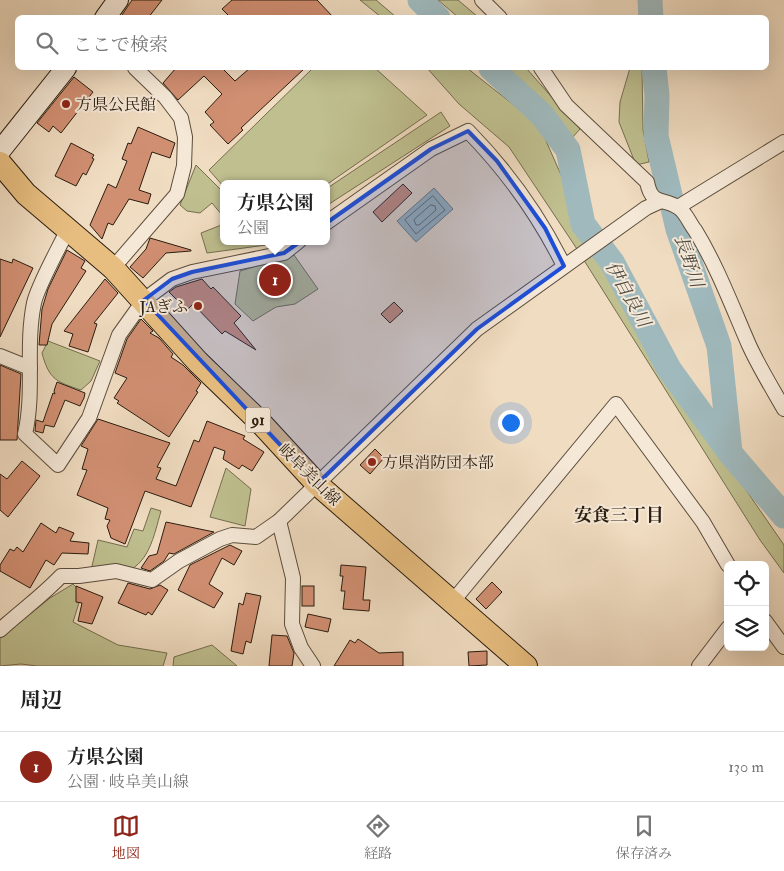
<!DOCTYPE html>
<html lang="ja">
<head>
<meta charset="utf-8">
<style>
	body { margin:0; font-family:"IM FELL Double Pica","Noto Serif JP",serif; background:#f2f2f2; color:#222 }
	.controls { position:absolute; right:15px; bottom:15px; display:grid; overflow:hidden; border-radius:8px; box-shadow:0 5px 20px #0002 }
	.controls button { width:45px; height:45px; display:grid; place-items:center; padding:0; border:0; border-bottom:1px solid #e0e0e0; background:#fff; color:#222; font:25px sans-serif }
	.you { position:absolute; left:510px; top:422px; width:18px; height:18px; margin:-12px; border:4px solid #fff; border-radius:50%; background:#1a73e8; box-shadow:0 0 0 8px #1a73e833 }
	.badge { display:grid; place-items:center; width:32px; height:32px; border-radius:50%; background:#8f2418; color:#fff; font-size:16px; font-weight:700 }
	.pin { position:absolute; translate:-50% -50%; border:2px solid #fff; box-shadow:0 1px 5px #0006 }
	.popup { position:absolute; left:220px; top:180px; width:110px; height:65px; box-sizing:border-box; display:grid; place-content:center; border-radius:8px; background:#fff; filter:drop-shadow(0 1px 4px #0005); font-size:16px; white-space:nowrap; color:#767676 }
	.popup b { font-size:19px; color:#222 }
	.popup::after { content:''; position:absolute; left:50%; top:100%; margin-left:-10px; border:10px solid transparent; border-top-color:#fff }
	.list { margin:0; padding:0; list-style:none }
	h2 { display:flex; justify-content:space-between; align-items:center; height:65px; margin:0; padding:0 20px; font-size:21px }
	h2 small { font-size:16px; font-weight:400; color:#767676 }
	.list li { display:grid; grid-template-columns:32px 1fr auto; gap:15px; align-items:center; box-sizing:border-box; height:70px; padding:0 20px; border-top:1px solid #e0e0e0 }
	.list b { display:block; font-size:19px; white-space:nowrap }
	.list p { margin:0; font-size:16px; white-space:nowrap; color:#767676 }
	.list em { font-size:16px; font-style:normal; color:#767676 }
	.icon { flex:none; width:28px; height:28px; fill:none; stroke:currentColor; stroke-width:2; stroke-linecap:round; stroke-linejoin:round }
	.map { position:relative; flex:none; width:784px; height:666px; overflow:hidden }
	.search { position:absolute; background:#fff; box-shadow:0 5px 20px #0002; left:15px; right:15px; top:15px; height:55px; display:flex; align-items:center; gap:12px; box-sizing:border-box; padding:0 18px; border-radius:8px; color:#767676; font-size:19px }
	.sheet { height:135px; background:#fff }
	nav { display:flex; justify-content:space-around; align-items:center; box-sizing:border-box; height:70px; border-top:1px solid #e0e0e0; background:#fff; font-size:14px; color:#767676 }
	nav a { display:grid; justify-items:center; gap:2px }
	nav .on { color:#8f2418 }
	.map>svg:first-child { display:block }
</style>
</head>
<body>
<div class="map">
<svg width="784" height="666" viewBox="0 0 784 666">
	<rect width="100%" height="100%" fill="#f0dcc1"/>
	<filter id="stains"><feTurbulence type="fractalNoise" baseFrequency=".004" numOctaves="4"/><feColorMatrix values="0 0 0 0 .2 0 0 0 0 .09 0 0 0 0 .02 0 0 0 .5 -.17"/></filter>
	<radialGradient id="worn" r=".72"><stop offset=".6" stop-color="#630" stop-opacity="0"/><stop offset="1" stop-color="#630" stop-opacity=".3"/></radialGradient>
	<!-- green -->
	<g fill="#bfbf8f" stroke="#746e4f">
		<path d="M360 0H376L396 17H381Z"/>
		<path d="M438 0H458L478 17H458Z"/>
		<path d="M313 68H375L427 115 326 185 224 184V187L209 170Z"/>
		<path d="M427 68H467L539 125 569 193 573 214 690 409 784 545V573L760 540 575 246 509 147 459 104Z"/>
		<path d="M509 68H526L580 129 572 138Z"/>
		<path d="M630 68H642L643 130 649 162 636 165 619 122 620 102Z"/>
		<path d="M441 112 450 126 326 206V189Z"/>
		<path d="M196 165 224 193 222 215 212 203 200 213 187 211 180 205Z"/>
		<path d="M224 224V241H271L266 245 207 253 201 233Z"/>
		<path d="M294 255 318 289 295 304 276 307 253 321 235 304 240 271Z"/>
		<path d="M48 341 100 361 91 381 81 390C57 382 49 380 42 353Z"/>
		<path d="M226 468 251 489 245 526 210 517Z"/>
		<path d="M151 508 161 511C154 535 149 567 121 573 111 575 100 574 90 575L98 540 127 547 134 529 143 531Z"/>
		<path d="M73 584 82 593 73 622 118 645 167 653 163 666H37L21 664 0 666V638L50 598Z"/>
		<path d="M212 645 237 666H173L174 657Z"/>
	</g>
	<!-- water -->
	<path fill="#9fb9bd" stroke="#707b77" d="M434 188 453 209 416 242 397 221Z"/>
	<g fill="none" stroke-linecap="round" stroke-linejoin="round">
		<!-- shore -->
		<g stroke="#646b66" stroke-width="1">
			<path d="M433 196 445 210 416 234 405 220Z"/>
			<path d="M431 205 435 206 436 210 419 225H416L414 220Z"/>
		</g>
		<!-- river -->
		<g stroke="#9fb9bd" stroke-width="25">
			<path d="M420 0 438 18"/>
			<path d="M650 0 651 18"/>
			<path d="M491 68 542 115 568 150 583 224 612 262 669 369 730 453 784 516"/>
			<path d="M654 68 657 95 656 136 678 229 719 346 730 452"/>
		</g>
	</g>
	<!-- building -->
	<g fill="#d18f72" stroke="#2a1d0f">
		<path d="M132 0H162L148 18H120Z"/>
		<path d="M232 0H317L334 18H231L222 9Z"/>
		<path d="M176 68H222L235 81 250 68H305L241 128 243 130 228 144 210 125 214 122 205 112 222 94 204 76 178 100 163 83Z"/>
		<path d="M74 77 93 92 61 133 53 126 49 132 37 123Z"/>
		<path d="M138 127 175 143 170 158 152 152 139 190 151 194 148 204 129 199 113 225 108 223 102 239 90 225 108 184 116 188 127 161 122 159 128 143 131 144Z"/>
		<path d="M71 143 94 155 92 158 94 159 86 175 83 173 76 186 55 176Z"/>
		<path d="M403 184 412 193 382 222 373 212Z"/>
		<path d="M150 238 191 250V251L166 253 143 278 130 267 146 249Z"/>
		<path d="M67 250 85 261 81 268 86 271 52 324 47 345H39L42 309 48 289Z"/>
		<path d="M0 259 12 263 13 259 33 268 0 337Z"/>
		<path d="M105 279 118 293 94 323 97 324 88 352 69 346 73 334 64 331Z"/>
		<path d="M202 279 211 289 213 287 241 316 234 323 256 350 225 331 222 334 193 304 187 310 169 292 176 287Z"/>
		<path d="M394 302 403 311 390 323 381 314Z"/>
		<path d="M141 319 153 331 150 333 159 338 173 354 171 357 183 365 201 383 196 391 198 392 169 437 117 403 119 401 114 398 127 378 115 373 127 339Z"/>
		<path d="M0 365 21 374 17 440H0Z"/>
		<path d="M57 382 85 393 84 398 80 406 65 400 54 427 45 425 43 433 35 431 36 420 43 422 53 393 55 394 54 391Z"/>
		<path d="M98 419 170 443 157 467 161 468 156 479 176 486 194 440 199 442 207 421 245 436 243 439 264 452 252 471 242 465 239 469 223 459 225 451 214 447 191 507 145 491 125 544 111 538 107 526 110 520 105 519 108 508 77 495 87 470 82 469 88 449 81 446Z"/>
		<path d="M375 449 384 458 370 474 360 465Z"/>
		<path d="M22 461 40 476 8 517 0 510V474L7 479Z"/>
		<path d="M166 522 214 532 174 554 169 553 164 561 150 571 141 568 149 556 157 554Z"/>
		<path d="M41 523 56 533 59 527 74 533 70 541 89 543 88 554 62 553 54 565 46 560 30 588 0 571V565L10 549 14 551 17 547 23 552Z"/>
		<path d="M230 545 242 551 234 565 222 558 209 584 223 593 214 608 178 590 190 565Z"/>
		<path d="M341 565 366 567 363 600H370L369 611 343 609 345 591H341L343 576H340Z"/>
		<path d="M492 582 502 592 486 609 476 599Z"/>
		<path d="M128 583 150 589 160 585 168 590 152 615 148 612 146 615 118 603Z"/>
		<path d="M76 586 103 597 92 624 78 621 82 603 76 602Z"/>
		<rect x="302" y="586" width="12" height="20"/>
		<path d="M246 593 261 596 251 643 246 641 243 654 231 651 239 603 243 605Z"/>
		<path d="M308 614 331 619 328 632 305 627Z"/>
		<path d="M272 635 287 636 294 653 292 666H269Z"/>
		<path d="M358 639 379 653 403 652V666H334L350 640 355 643Z"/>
		<path d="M487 651V665L469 666 468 652Z"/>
	</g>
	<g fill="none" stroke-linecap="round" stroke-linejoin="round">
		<!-- minor casing -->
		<g stroke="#5c4d3c" stroke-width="16">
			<g id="minor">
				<path d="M482 0 500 18"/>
				<path d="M541 68 566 105 647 182C652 207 663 197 679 208 686 213 690 224 695 230 717 266 732 306 749 345 759 367 772 388 784 409"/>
				<path d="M678 207 784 142"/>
				<path d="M326 223 431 149 468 131C507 171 539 215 564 266"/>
				<path d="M68 229C59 248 38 285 34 303 25 347 35 391 25 434L58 465 89 418 119 335 144 300 172 279 192 272 284 253 299 241"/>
				<path d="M113 268 177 194 184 166 185 137 181 118 165 97 135 68"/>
				<path d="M0 356 30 368"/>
				<path d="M279 521 293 578 292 624 301 648 313 666"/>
				<path d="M453 601 616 404 703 522 728 565"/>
				<path d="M765 621 784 647"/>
				<path d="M0 630C21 611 42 596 61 576H79L116 571 152 580 179 561 220 539 232 535 256 537 279 521 477 329 646 208 659 202"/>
				<path d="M699 666 728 628"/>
			</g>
		</g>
		<!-- secondary casing -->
		<g stroke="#2a1d0f" stroke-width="22">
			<g id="secondary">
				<path d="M105 18 118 0"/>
				<path d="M0 151 66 68"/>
			</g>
		</g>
		<!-- primary casing -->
		<g stroke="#2a1d0f" stroke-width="24">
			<path id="primary" d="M0 163 26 194 113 268 198 362 259 421 317 484 526 666"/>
		</g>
		<!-- minor -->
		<use href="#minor" stroke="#f5e8d7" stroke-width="14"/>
		<!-- secondary -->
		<use href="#secondary" stroke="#f5e8d7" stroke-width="20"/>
		<!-- primary -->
		<use href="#primary" stroke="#e8be80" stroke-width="22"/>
	</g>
	<!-- marked area -->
	<path fill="#1d4ed8" fill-opacity="0.2" stroke="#1d4ed8" stroke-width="4" stroke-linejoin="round" d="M468 131 497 161 545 228 564 266 477 329 317 484 144 300 172 279 192 272 284 253 431 149Z"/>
	<!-- markers -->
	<g fill="#8f2418" stroke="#f5e8d7" stroke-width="2">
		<circle cx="66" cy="104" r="5"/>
		<circle cx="198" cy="306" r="5"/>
		<circle cx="372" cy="462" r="5"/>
	</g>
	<g text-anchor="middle" stroke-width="4" stroke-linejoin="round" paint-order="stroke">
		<!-- shield labels -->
		<rect fill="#f5e8d7" stroke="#675a4b" stroke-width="1" x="245.5" y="407.5" width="25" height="25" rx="4"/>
		<g font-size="15" font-weight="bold" fill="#2a1d0f">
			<text x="258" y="425">91</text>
		</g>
		<!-- poi labels -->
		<g font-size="16" fill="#2a1d0f" stroke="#f5e8d7" text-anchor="start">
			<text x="76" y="110">方県公民館</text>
			<text x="188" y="312" text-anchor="end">JAぎふ</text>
			<text x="382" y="468">方県消防団本部</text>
		</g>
		<!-- street labels -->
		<g font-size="16" fill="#2a1d0f" stroke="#f5e8d7">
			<text transform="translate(310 474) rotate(45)" y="6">岐阜美山線</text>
		</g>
		<!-- water labels -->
		<g font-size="18" font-style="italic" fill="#4d4c43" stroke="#f5e8d7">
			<text transform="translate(689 261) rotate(71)" y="6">長野川</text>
			<text transform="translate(628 294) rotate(61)" y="6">伊自良川</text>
		</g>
		<!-- neighbourhood labels -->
		<g font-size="18" font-weight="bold" fill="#2a1d0f" stroke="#f5e8d7">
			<text x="619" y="521">安食三丁目</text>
		</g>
	</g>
	<rect width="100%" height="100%" filter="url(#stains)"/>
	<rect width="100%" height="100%" fill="url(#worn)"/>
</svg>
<div class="controls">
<button><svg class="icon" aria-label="locate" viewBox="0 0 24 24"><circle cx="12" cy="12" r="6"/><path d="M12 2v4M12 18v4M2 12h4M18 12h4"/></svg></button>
<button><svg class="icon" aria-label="layers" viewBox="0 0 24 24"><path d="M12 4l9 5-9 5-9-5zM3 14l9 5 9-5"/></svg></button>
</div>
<div class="you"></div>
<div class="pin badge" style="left:275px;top:280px">1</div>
<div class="popup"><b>方県公園</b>公園</div>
<div class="search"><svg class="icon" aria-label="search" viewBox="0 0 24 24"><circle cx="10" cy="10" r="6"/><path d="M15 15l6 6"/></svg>ここで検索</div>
</div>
<section class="sheet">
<h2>周辺<small></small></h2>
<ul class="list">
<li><span class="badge">1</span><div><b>方県公園</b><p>公園 · 岐阜美山線</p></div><em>130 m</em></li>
</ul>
</section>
<nav>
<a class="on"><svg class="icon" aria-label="map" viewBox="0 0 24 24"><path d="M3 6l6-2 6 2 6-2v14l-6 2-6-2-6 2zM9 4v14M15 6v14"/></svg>地図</a>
<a><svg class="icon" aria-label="directions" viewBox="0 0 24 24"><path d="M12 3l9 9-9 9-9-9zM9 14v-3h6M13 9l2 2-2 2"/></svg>経路</a>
<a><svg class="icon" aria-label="saved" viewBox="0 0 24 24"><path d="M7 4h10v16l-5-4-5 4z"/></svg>保存済み</a>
</nav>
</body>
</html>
